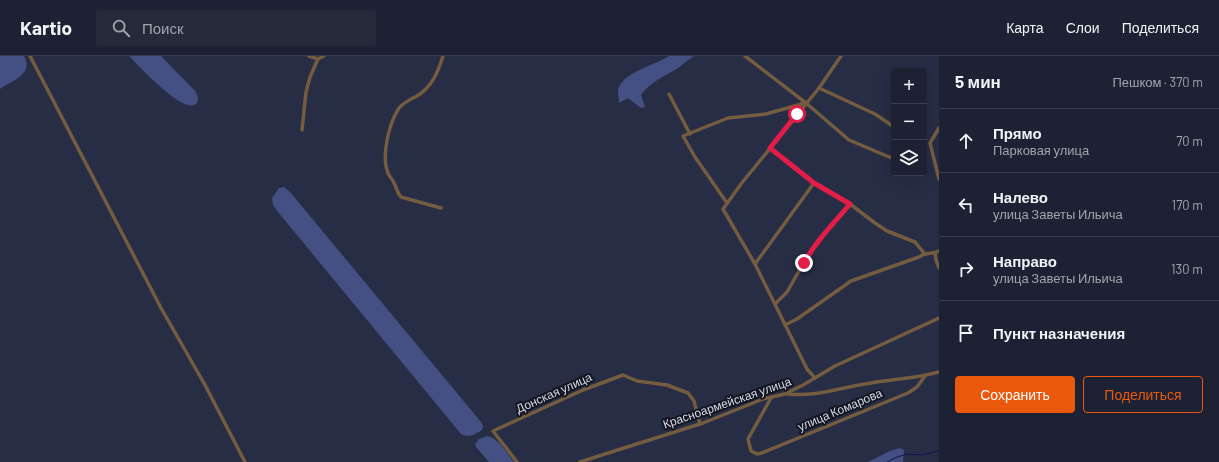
<!DOCTYPE html>
<html lang="ru">
<head>
<meta charset="utf-8">
<style>
	body { margin:0; font-family:Barlow,sans-serif; background:#252a3b; color:#f1f3f6 }
	.controls { position:absolute; right:12px; top:12px; display:grid; overflow:hidden; border-radius:4px; box-shadow:0 4px 16px #0002 }
	.controls button { width:36px; height:36px; display:grid; place-items:center; padding:0; border:0; border-bottom:1px solid #3a3f4e; background:#1c2233; color:#f1f3f6; font:20px sans-serif }
	.stop { position:absolute; width:12px; height:12px; margin:-9px; border:3px solid #e11d48; border-radius:50%; background:#fff }
	.stop.end { background:#e11d48; border-color:#fff; box-shadow:0 1px 4px #0008 }
	.list { margin:0; padding:0; list-style:none }
	h2 { display:flex; justify-content:space-between; align-items:center; height:52px; margin:0; padding:0 16px; font-size:17px }
	h2 small { font-size:13px; font-weight:400; color:#a0a4ac }
	.list li { display:grid; grid-template-columns:26px 1fr auto; gap:12px; align-items:center; box-sizing:border-box; height:64px; padding:0 16px; border-top:1px solid #3a3f4e }
	.list b { display:block; font-size:15px; white-space:nowrap }
	.list p { margin:0; font-size:13px; white-space:nowrap; color:#a0a4ac }
	.list em { font-size:13px; font-style:normal; color:#a0a4ac }
	.actions { display:flex; gap:8px; padding:12px 16px }
	.actions a { flex:1; padding:9px 0; border:1px solid #ea580c; border-radius:4px; text-align:center; font-size:14px; color:#ea580c }
	.actions .main { background:#ea580c; color:#fff }
	.icon { flex:none; width:22px; height:22px; fill:none; stroke:currentColor; stroke-width:2; stroke-linecap:round; stroke-linejoin:round }
	.map { position:relative; flex:none; width:939px; height:406px; overflow:hidden }
	header { display:flex; align-items:center; gap:24px; box-sizing:border-box; height:56px; padding:0 20px; background:#1c2233; border-bottom:1px solid #3a3f4e }
	header strong { font-size:19px }
	nav { display:flex; gap:22px; margin-inline-start:auto; font-size:14px }
	.search { width:280px; height:36px; background:#252a3b; display:flex; align-items:center; gap:10px; box-sizing:border-box; padding:0 14px; border-radius:4px; color:#a0a4ac; font-size:15px }
	main { display:flex }
	aside { flex:1; background:#1c2233 }
	.map>svg:first-child { display:block }
</style>
</head>
<body>
<header>
<strong>Kartio</strong>
<div class="search"><svg class="icon" aria-label="search" viewBox="0 0 24 24"><circle cx="10" cy="10" r="6"/><path d="M15 15l6 6"/></svg>Поиск</div>
<nav><a>Карта</a><a>Слои</a><a>Поделиться</a></nav>
</header>
<main>
<div class="map">
<svg width="939" height="406" viewBox="0 0 939 406">
	<rect width="100%" height="100%" fill="#262d44"/>
	<!-- green -->
	<g fill="#445083">
		<path d="M0 0H24C34 18 13 24 0 33Z"/>
		<path d="M129 0H161L196 36C198 41 200 47 194 49 180 55 139 10 129 0Z"/>
		<path d="M669 0H694C688 4 683 8 678 12 665 20 650 26 641 39L645 51 641 52 628 42 619 47C619 43 618 38 618 34 622 16 656 9 669 0Z"/>
		<path d="M284 131 290 136 481 366 483 370 482 374C474 379 469 382 461 378L278 156 273 149 272 142 279 132Z"/>
		<path d="M487 380C498 381 507 398 514 406H489L476 391 475 388 479 383Z"/>
		<path d="M900 392 904 394 903 406H868C879 401 889 394 900 392Z"/>
	</g>
	<g fill="none" stroke-linecap="round" stroke-linejoin="round">
		<!-- stream -->
		<path stroke="#101354" stroke-width="1" d="M887 406 897 401 908 398 921 399 939 395"/>
		<!-- minor -->
		<g stroke="#745c40" stroke-width="3.5">
			<path d="M30 0 161 252 205 329 245 406"/>
			<path d="M309 0 318 3"/>
			<path d="M745 0 806 47 849 84 894 103"/>
			<path d="M819 32 875 58 894 71"/>
			<path d="M669 38 690 78"/>
			<path d="M939 72 930 87 939 123"/>
			<path d="M302 74 306 36 310 21 318 3 324 0"/>
			<path d="M770 92 814 127 850 148 875 167 887 175 915 186 924 197"/>
			<path d="M727 147 695 101 683 80 728 62 766 58 805 47"/>
			<path d="M441 152 401 141C397 137 397 132 394 127 393 123 389 121 388 117 381 100 389 67 399 52 404 46 411 43 417 40 432 31 438 16 443 0"/>
			<path d="M935 197 936 204 939 212"/>
			<path d="M755 208 814 127"/>
			<path d="M775 248 787 236 810 196 829 172 850 148"/>
			<path d="M785 269 797 263 851 225 919 201C927 195 932 199 939 195"/>
			<path d="M815 322 807 313 755 208 723 153 741 128 819 32 841 0"/>
			<path d="M788 338C815 341 839 332 865 328 890 323 915 323 939 316"/>
			<path d="M771 342 748 383 751 395 757 398 762 397 908 337 917 331 925 320"/>
			<path d="M517 406 493 375 583 334 623 319 637 325 667 329 688 337 694 345 700 368"/>
			<path d="M580 406 703 367 763 343 785 338 803 329 835 310 939 262"/>
		</g>
	</g>
	<g fill="none" stroke-linecap="round" stroke-linejoin="round">
		<!-- route -->
		<path stroke="#e11d48" stroke-width="5" d="M797 58 770 92 814 127 850 148C834 167 816 185 804 207"/>
	</g>
	<g text-anchor="middle" stroke-width="4" stroke-linejoin="round" paint-order="stroke">
		<!-- street labels -->
		<g font-size="12" fill="#d6daea" stroke="#131620">
			<text transform="translate(554 337) rotate(-24)" y="4">Донская улица</text>
			<text transform="translate(727 347) rotate(-19)" y="4">Красноармейская улица</text>
			<text transform="translate(840 354) rotate(-23)" y="4">улица Комарова</text>
		</g>
	</g>
</svg>
<div class="controls">
<button>+</button>
<button>−</button>
<button><svg class="icon" aria-label="layers" viewBox="0 0 24 24"><path d="M12 4l9 5-9 5-9-5zM3 14l9 5 9-5"/></svg></button>
</div>
<div class="stop" style="left:797px;top:58px"></div>
<div class="stop end" style="left:804px;top:207px"></div>
</div>
<aside>
<h2>5 мин<small>Пешком · 370 m</small></h2>
<ul class="list">
<li><svg class="icon" aria-label="ahead" viewBox="0 0 24 24"><path d="M12 20V5M6 11l6-6 6 6"/></svg><div><b>Прямо</b><p>Парковая улица</p></div><em>70 m</em></li>
<li><svg class="icon" aria-label="left" viewBox="0 0 24 24"><path d="M17 20v-9H6M10 6l-5 5 5 5"/></svg><div><b>Налево</b><p>улица Заветы Ильича</p></div><em>170 m</em></li>
<li><svg class="icon" aria-label="right" viewBox="0 0 24 24"><path d="M7 20v-9h11M14 6l5 5-5 5"/></svg><div><b>Направо</b><p>улица Заветы Ильича</p></div><em>130 m</em></li>
<li><svg class="icon" aria-label="arrive" viewBox="0 0 24 24"><path d="M6 21V4h12l-3 4 3 4H6"/></svg><div><b>Пункт назначения</b></div></li>
</ul>
<div class="actions"><a class="main">Сохранить</a><a>Поделиться</a></div>
</aside>
</main>
</body>
</html>
